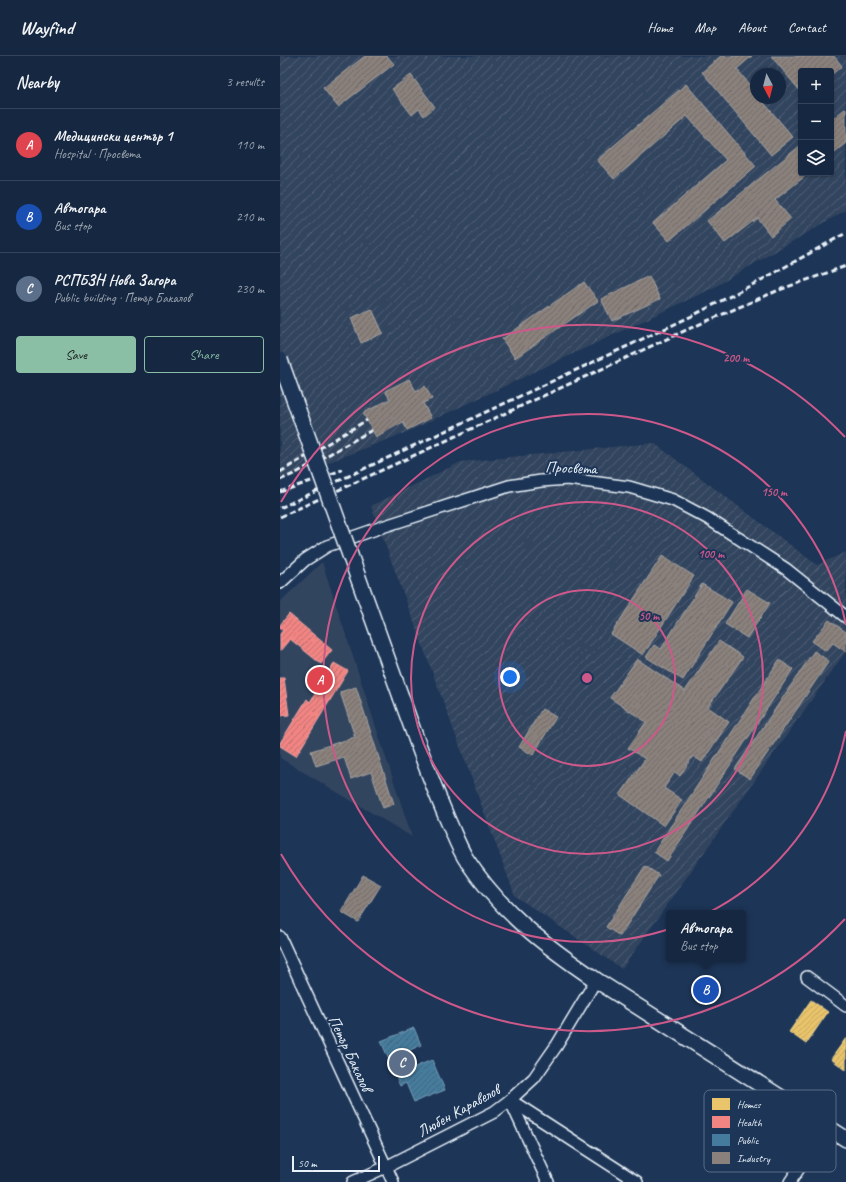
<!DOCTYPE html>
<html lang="en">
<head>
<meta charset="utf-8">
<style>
	body { margin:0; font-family:Caveat,sans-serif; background:#1f3048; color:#f1f3f6 }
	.controls { position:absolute; right:12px; top:12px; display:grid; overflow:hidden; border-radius:4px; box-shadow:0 1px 3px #0004 }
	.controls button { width:36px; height:36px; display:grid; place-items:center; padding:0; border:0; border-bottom:1px solid #35445a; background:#162841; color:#f1f3f6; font:20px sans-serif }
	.compass { position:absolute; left:470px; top:12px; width:36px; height:36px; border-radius:50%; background:#162841; box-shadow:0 1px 3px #0004; rotate:173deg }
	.scale { position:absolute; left:12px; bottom:10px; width:88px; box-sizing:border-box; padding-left:4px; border:2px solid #e8f1f8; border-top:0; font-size:11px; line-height:14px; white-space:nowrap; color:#e8f1f8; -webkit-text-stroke:3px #1d3557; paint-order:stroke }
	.you { position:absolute; left:230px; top:621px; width:14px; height:14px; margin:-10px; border:3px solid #fff; border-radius:50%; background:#1a73e8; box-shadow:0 0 0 6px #1a73e833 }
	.badge { display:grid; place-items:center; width:26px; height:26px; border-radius:50%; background:#8abfa5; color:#fff; font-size:13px; font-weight:700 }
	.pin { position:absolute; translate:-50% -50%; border:2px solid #fff; box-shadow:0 1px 4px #0006 }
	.popup { position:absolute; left:386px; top:854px; width:80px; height:52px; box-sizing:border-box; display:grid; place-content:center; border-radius:4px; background:#162841; filter:drop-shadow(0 1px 3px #0005); font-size:13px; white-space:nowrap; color:#9ea6b1 }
	.popup b { font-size:15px; color:#f1f3f6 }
	.popup::after { content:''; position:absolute; left:50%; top:100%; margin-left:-8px; border:8px solid transparent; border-top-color:#162841 }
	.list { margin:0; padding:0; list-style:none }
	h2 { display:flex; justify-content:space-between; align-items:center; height:52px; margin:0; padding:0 16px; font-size:17px }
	h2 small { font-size:13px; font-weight:400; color:#9ea6b1 }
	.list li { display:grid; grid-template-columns:26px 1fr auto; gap:12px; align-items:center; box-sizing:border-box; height:72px; padding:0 16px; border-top:1px solid #35445a }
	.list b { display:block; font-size:15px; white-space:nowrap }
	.list p { margin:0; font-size:13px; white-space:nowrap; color:#9ea6b1 }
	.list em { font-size:13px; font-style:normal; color:#9ea6b1 }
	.actions { display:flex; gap:8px; padding:12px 16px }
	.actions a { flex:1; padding:9px 0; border:1px solid #8abfa5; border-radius:4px; text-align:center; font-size:14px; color:#8abfa5 }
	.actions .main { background:#8abfa5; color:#111 }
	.icon { flex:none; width:22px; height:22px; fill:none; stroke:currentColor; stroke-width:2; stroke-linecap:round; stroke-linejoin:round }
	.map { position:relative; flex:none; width:566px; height:1126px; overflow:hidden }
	header { display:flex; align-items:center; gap:24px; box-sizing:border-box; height:56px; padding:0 20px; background:#162841; border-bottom:1px solid #35445a }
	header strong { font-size:19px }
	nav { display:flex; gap:22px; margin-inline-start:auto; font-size:14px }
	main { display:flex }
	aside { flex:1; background:#162841 }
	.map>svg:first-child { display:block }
</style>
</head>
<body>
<header>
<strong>Wayfind</strong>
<nav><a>Home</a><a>Map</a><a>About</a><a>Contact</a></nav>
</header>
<main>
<aside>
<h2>Nearby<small>3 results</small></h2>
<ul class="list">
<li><span class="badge" style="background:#e0444e">A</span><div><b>Медицински център 1</b><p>Hospital · Просвета</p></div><em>110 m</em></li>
<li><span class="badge" style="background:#1a4fb4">B</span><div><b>Автогара</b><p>Bus stop</p></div><em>210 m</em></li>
<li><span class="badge" style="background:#5c6f8a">C</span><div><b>РСПБЗН Нова Загора</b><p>Public building · Петър Бакалов</p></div><em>230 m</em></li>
</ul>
<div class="actions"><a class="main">Save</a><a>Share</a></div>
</aside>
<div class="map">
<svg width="566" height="1126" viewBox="0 0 566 1126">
	<defs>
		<pattern id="industrial-furrows" width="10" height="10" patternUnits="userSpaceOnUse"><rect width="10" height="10" fill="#33455e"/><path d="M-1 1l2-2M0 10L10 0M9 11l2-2" fill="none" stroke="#516076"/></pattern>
		<pattern id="homes-hatch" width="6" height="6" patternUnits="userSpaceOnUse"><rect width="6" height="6" fill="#e9c46a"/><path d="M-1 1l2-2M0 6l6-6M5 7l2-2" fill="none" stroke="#c0a562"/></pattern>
		<pattern id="health-hatch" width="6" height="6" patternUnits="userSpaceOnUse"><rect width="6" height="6" fill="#f28482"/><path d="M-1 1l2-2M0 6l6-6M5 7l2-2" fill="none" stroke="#be7271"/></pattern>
		<pattern id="public-hatch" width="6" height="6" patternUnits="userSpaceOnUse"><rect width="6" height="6" fill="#457b9d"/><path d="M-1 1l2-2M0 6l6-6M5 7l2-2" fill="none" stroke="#456478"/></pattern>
		<pattern id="industry-hatch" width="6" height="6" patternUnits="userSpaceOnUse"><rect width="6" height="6" fill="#8a817c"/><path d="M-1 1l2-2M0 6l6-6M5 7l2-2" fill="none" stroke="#6f6a68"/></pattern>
	</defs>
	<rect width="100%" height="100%" fill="#1d3557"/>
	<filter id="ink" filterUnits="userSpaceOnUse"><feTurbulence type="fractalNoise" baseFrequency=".025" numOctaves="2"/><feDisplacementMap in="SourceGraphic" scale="8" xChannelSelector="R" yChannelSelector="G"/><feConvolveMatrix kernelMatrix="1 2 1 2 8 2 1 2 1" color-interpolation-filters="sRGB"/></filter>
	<g filter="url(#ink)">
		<!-- built -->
		<path fill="#33455e" d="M42 506 132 781 0 702V546Z"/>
		<!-- industrial -->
		<g fill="url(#industrial-furrows)" fill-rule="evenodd">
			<path d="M0 0H566V154L431 233 127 376 0 425ZM521 15H551V117H521ZM476 18H500V42H476Z"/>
			<path d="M374 387 537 509 566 496V595L342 913 235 840 91 450 181 406Z"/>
		</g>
		<!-- homes -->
		<g fill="url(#homes-hatch)" stroke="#e9d295">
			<path d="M531 944 548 956 526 988 509 976Z"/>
			<path d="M566 982V1014L551 1003Z"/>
		</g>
		<!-- health -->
		<g fill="url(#health-hatch)" stroke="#efa5a5">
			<path d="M9 558 52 594 41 608 10 583 0 595V578L3 574 0 572V569Z"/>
			<path d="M54 607 68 615 16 700 0 690V687L27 643 30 646Z"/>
			<path d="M0 622H4L9 659 0 660Z"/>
		</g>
		<!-- public -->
		<path fill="url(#public-hatch)" stroke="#769eb8" d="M134 972 141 989 128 995 135 1011 152 1004 165 1034 134 1046 126 1027 120 1030 101 985Z"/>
		<!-- industry -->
		<g fill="url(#industry-hatch)" stroke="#a6a3a1">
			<path d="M85 0H107L114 8 58 51 43 32Z"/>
			<path d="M441 0H472L457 13 476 37V42H480L513 81 491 99 422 16Z"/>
			<path d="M491 0H554L562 10 551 19V15H521V36Z"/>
			<path d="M131 19 155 51 144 60 139 53 132 59 112 33Z"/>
			<path d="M406 28 476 110 389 185 373 167 446 104 407 60 334 123 317 104Z"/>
			<path d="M566 52V87L551 99V64Z"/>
			<path d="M521 89V117H529L495 144 511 163 491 180 477 162 445 187 427 165Z"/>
			<path d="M369 220 380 243 332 265 321 243Z"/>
			<path d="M304 226 318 245 235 302 222 283Z"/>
			<path d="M92 253 103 277 81 287 71 262Z"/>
			<path d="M129 323 136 335 145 330 152 343 143 347 151 362 127 374 123 366 96 381 83 357 110 343 105 335Z"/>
			<path d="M382 500 414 520 363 599 331 578Z"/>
			<path d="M422 528 452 546 403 624 366 601 374 589 381 593Z"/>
			<path d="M467 533 490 547 467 582 445 568Z"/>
			<path d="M549 564 566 576V596L553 587 546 595 532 585Z"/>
			<path d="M439 585 463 601 428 651 449 666 422 706 413 700 400 720 395 716 384 732 402 744 384 770 340 739 365 703 348 692 366 666 330 642 357 603 405 635Z"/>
			<path d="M534 595 549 605 470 723 455 713Z"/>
			<path d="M499 604 513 613 387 805 374 796Z"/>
			<path d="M76 631 114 748 103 752 91 716 71 723 64 701 36 710 31 695 75 681 60 636Z"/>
			<path d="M262 653 276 661 253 699 239 691Z"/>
			<path d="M365 810 379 819 340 880 326 871Z"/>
			<path d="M83 819 101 829 78 866 61 856Z"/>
		</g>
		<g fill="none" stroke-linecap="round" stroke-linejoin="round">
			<!-- street casing -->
			<g stroke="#e8f1f8" stroke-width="14">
				<g id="street">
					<path d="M0 527 25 504 47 490 102 471 229 430 261 425 288 423 349 431 393 444 427 462 506 513 566 561"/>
					<path d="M0 881 113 1126"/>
					<path d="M527 921 566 950"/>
					<path d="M230 1044 357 1126"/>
					<path d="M230 1044 268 1126"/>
					<path d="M73 1126 106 1111 214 1056 230 1044 254 1022 277 989 316 924"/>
					<path d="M510 1126 547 1070"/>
				</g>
			</g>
			<!-- secondary casing -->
			<g stroke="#e8f1f8" stroke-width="18">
				<path id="secondary" d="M121 641C136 683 151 726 169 767 174 778 179 792 186 803 221 856 264 889 316 924L566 1083"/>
			</g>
			<!-- street -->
			<use href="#street" stroke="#1d3557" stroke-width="11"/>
			<!-- secondary -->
			<use href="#secondary" stroke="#1d3557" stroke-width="15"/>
			<!-- rail -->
			<g stroke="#e8f1f8" stroke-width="3" stroke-dasharray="6 3" stroke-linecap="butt">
				<path d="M0 416 87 364"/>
				<path d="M0 424 16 417 92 374"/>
				<path d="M0 436 62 414"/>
				<path d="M0 452 412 260 485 222 566 177"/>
				<path d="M0 461 413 271 499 234 566 210"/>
			</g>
			<!-- secondary-bridge casing -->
			<g stroke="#e8f1f8" stroke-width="18" stroke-linecap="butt">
				<path id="secondary-bridge" d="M0 304 121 641"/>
			</g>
			<!-- secondary-bridge -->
			<use href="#secondary-bridge" stroke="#1d3557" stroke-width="15"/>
		</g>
	</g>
	<!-- distance rings -->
	<g fill="none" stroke="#cd598a" stroke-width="2">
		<circle cx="307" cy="622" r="88"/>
		<circle cx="307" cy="622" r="176"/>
		<path d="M566 675A264 264 0 1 1 566 569"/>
		<path d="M565 863A353 353 0 0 1 1 798M1 446A353 353 0 0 1 565 381"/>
	</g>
	<g text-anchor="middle" stroke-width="4" stroke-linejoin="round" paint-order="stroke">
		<!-- street labels -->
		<g font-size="16" fill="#e8f1f8" stroke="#1d3557">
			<text transform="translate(291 411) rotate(2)" y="6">Просвета</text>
			<text transform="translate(71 997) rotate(65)" y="6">Петър Бакалов</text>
			<text transform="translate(178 1054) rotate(-29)" y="6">Любен Каравелов</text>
		</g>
	</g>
	<!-- legend -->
	<rect x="424" y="1034" width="132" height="82" rx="6" fill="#1d3557" stroke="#5a6d87" stroke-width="1"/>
	<rect x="432" y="1042" width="18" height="12" fill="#e9c46a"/>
	<rect x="432" y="1060" width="18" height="12" fill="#f28482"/>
	<rect x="432" y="1078" width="18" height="12" fill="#457b9d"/>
	<rect x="432" y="1096" width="18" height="12" fill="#8a817c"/>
	<g font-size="11" fill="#e8f1f8">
		<text x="457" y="1052">Homes</text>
		<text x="457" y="1070">Health</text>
		<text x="457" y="1088">Public</text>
		<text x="457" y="1106">Industry</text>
	</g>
	<circle cx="307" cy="622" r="6" fill="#cd598a" stroke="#1d3557" stroke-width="2"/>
	<g font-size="12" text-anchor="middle" font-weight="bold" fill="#cd598a" stroke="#1d3557" stroke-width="4" stroke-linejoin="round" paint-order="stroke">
		<text x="456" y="306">200 m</text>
		<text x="494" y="440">150 m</text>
		<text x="431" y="502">100 m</text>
		<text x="369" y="564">50 m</text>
	</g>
</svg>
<div class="controls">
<button>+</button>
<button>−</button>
<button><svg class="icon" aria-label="layers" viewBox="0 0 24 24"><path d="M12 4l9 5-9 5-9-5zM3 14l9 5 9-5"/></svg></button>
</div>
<svg class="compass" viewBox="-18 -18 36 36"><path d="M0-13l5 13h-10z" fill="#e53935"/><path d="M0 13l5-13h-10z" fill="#9ea6b1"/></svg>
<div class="scale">50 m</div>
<div class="you"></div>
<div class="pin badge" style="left:40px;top:624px;background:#e0444e">A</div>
<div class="pin badge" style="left:426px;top:934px;background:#1a4fb4">B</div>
<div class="popup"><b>Автогара</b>Bus stop</div>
<div class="pin badge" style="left:122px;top:1007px;background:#5c6f8a">C</div>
</div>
</main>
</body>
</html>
